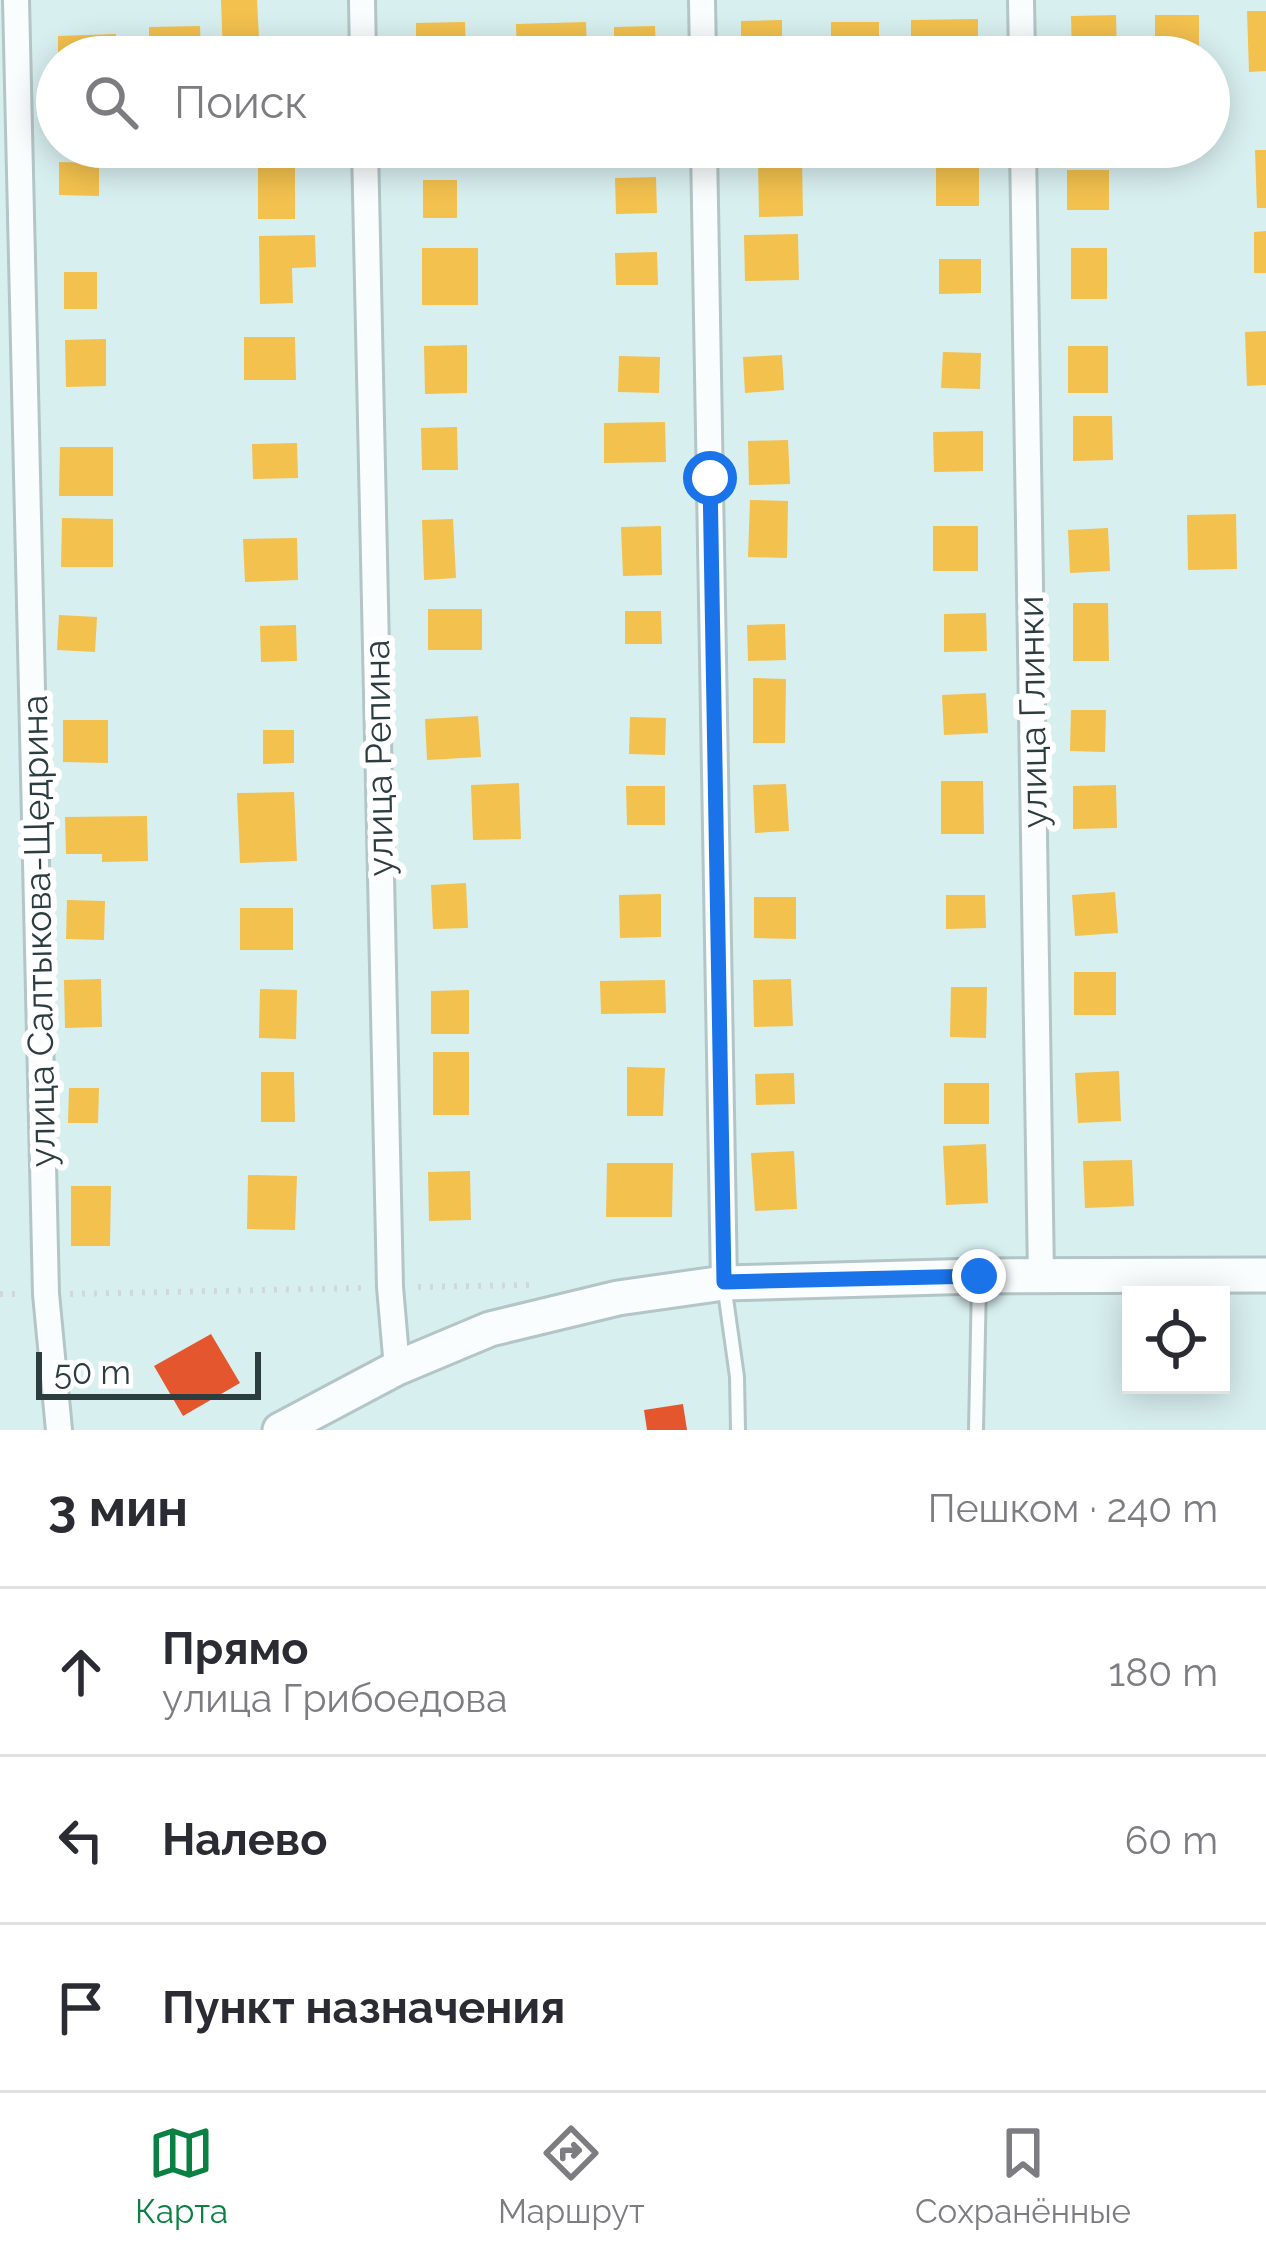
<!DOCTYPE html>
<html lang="ru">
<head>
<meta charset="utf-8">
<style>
	body { margin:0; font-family:Raleway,sans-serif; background:#f7f7f7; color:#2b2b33 }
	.controls { position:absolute; right:36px; bottom:36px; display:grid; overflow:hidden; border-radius:0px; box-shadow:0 6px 30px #0003 }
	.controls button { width:108px; height:108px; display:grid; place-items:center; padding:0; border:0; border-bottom:3px solid #e1e1e2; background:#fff; color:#2b2b33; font:60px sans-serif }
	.scale { position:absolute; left:36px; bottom:30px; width:225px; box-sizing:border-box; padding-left:12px; border:6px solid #2c3d3f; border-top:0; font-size:33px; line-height:42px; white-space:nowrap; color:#2c3d3f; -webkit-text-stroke:9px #fff; paint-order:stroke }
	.stop { position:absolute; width:36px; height:36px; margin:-27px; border:9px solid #1a73e8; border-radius:50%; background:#fff }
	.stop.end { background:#1a73e8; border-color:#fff; box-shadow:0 3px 12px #0008 }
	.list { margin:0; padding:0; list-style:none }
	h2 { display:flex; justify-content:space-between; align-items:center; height:156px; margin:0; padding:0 48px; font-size:51px }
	h2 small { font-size:39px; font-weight:400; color:#7c7c81 }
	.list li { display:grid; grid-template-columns:78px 1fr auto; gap:36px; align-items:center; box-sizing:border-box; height:168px; padding:0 48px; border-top:3px solid #e1e1e2 }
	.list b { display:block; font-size:45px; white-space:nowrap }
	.list p { margin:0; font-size:39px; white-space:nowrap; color:#7c7c81 }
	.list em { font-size:39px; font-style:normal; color:#7c7c81 }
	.icon { flex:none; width:66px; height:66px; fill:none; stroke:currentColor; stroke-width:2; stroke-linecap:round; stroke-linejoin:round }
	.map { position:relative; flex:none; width:1266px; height:1430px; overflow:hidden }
	.search { position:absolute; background:#fff; box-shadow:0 6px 30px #0003; left:36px; right:36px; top:36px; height:132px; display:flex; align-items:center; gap:30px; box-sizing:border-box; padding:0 42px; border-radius:66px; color:#7c7c81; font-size:45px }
	.sheet { height:660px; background:#fff }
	nav { display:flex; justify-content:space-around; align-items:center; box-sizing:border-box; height:168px; border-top:3px solid #e1e1e2; background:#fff; font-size:33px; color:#7c7c81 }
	nav a { display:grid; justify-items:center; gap:6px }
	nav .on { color:#0b8043 }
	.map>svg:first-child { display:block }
</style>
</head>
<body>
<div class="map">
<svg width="1266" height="1430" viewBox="0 0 1266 1430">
	<rect width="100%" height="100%" fill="#d8eff0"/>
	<!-- homes -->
	<g fill="#f2c14e">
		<path d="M221 0H257L260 57H223Z"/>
		<path d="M1247 11H1266V71L1249 72Z"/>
		<path d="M1116 15 1117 56 1072 57 1071 16Z"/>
		<rect x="1155" y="15" width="44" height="39"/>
		<path d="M978 19V56L911 57V20Z"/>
		<path d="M782 20V57H741V21Z"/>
		<path d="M465 22 466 57H416V23Z"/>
		<path d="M586 22 587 57H517L516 24Z"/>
		<rect x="831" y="22" width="48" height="34"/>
		<path d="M200 26 201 57H149V27Z"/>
		<path d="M655 26 656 57H614V27Z"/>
		<path d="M116 34V57H58V36Z"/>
		<path d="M1255 150H1266V208H1257Z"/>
		<rect x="936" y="153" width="43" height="53"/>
		<path d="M802 158 803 216 759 217 758 159Z"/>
		<path d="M59 162 99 163V196L59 195Z"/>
		<path d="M295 166V219H258V167Z"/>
		<rect x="1067" y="170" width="42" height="40"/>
		<path d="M656 177 657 213 616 214 615 178Z"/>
		<rect x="423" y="180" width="34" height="38"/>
		<path d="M1266 231V273H1254V232Z"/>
		<path d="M798 234 799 280 745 281 744 235Z"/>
		<path d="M315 235 316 267 292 268 293 303 260 304 259 236Z"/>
		<rect x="422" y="248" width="56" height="57"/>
		<rect x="1071" y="248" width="36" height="51"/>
		<path d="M657 252 658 285H616L615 253Z"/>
		<path d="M939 259H981V293L939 294Z"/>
		<rect x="64" y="272" width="33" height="37"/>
		<path d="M1266 331V385L1247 386 1245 332Z"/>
		<path d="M244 337H295L296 380H244Z"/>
		<path d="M106 339V386L66 387 65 340Z"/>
		<path d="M467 345V393L425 394 424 346Z"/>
		<rect x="1068" y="346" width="40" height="47"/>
		<path d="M943 352 981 353 980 389 941 388Z"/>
		<path d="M782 355 784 390 745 393 743 357Z"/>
		<path d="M619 356 660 357 659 393 618 392Z"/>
		<path d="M1073 416H1112L1113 460 1073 461Z"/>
		<path d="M665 422 666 462 604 463V423Z"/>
		<path d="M457 427 458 470H422L421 428Z"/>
		<path d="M983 431V471L934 472 933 432Z"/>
		<path d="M788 440 790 484 749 485 748 441Z"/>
		<path d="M297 443 298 478 253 479 252 444Z"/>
		<path d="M60 447H113V496H59Z"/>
		<path d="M750 500 788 501 787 558 748 557Z"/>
		<path d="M1236 514 1237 569 1188 570 1187 515Z"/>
		<path d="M62 518 113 519V567H61Z"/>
		<path d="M453 519 456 578 424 580 422 520Z"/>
		<path d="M661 526 662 575 623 576 621 527Z"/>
		<rect x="933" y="526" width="45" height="45"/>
		<path d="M1108 528 1110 571 1070 573 1068 530Z"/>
		<path d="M297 538 298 580 245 582 243 539Z"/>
		<path d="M1073 603H1108L1109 661H1073Z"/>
		<rect x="428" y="609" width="54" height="41"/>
		<path d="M625 611H661L662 644H625Z"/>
		<path d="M986 613 987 651 944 652V614Z"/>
		<path d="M59 615 97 617 95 652 57 650Z"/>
		<path d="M785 624 786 660 748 661 747 625Z"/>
		<path d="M296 625 297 661 261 662 260 626Z"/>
		<path d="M753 678 786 679 785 743H753Z"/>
		<path d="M986 693 988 733 944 735 942 695Z"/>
		<path d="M1071 710H1106L1105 752 1070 751Z"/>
		<path d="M478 716 481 757 427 760 425 719Z"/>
		<path d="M630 717 666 718 665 755 629 754Z"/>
		<path d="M63 720H108V763L63 762Z"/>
		<path d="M263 730H294V763L263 764Z"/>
		<path d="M941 781H983L984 834H941Z"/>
		<path d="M519 783 521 839 473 840 471 785Z"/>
		<path d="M786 784 789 831 755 833 753 785Z"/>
		<path d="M1116 785 1117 828 1073 829V786Z"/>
		<path d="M626 786H665V825H627Z"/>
		<path d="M294 792 297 861 240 863 237 793Z"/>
		<path d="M147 816 148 861 102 862V854H66L65 817Z"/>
		<path d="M466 883 468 928 433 929 431 885Z"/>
		<path d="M1115 892 1118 933 1075 936 1072 895Z"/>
		<path d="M661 894V937L620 938 619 895Z"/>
		<path d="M946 895H985L986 928 946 929Z"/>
		<path d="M754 897H796V939L754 938Z"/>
		<path d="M67 900 105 901 104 940 66 939Z"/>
		<rect x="240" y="908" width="53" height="42"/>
		<rect x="1074" y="972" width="42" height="43"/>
		<path d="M101 979 102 1027 65 1028 64 980Z"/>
		<path d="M791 979 793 1026 754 1027 753 980Z"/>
		<path d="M665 980 666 1013 601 1014 600 981Z"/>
		<path d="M951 987H987L986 1038 950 1037Z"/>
		<path d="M260 989 297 990 296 1039 259 1038Z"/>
		<path d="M469 990V1034H431V991Z"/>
		<rect x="433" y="1052" width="36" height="63"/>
		<path d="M627 1067 665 1068 663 1116H627Z"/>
		<path d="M1119 1071 1121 1121 1078 1123 1075 1073Z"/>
		<path d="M261 1072H294L295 1122H261Z"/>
		<path d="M794 1073 795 1104 756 1105 755 1074Z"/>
		<rect x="944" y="1083" width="45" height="41"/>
		<path d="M69 1088H99L98 1123H68Z"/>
		<path d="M986 1144 988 1203 946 1205 943 1146Z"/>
		<path d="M794 1151 797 1209 755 1211 751 1153Z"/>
		<path d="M1132 1160 1134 1206 1085 1208 1083 1161Z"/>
		<path d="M607 1163H673L672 1217H606Z"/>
		<path d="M470 1171 471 1220 429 1221 428 1172Z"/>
		<path d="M248 1175 297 1176 295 1230 247 1229Z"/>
		<path d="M71 1186H111L110 1246H71Z"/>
	</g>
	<!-- shops -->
	<g fill="#e4572e">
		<path d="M211 1334 240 1383 183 1416 154 1366Z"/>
		<path d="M683 1404 687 1430H647L644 1410Z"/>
	</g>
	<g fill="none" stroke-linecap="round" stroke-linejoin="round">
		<!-- service casing -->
		<g stroke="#b3c5c6" stroke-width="18">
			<g id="service">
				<path d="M724 1284 737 1377 738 1430"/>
				<path d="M976 1430 979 1281"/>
			</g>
		</g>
		<!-- minor casing -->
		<g stroke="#b3c5c6" stroke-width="30">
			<g id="minor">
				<path d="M16 0 46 1294 59 1430"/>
				<path d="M362 0 363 57"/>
				<path d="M702 0 703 57"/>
				<path d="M1021 0 1022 57"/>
				<path d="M365 147 390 1287 397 1368"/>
				<path d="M704 147 724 1283"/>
				<path d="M1023 147 1041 1276"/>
			</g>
		</g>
		<!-- secondary casing -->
		<g stroke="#b3c5c6" stroke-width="39">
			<path id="secondary" d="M280 1430 397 1368 490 1329 618 1298 724 1283 979 1276 1266 1275"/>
		</g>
		<!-- path -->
		<g stroke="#d1d8d9" stroke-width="6" stroke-dasharray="3 9" stroke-linecap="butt">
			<path d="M418 1287 530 1285"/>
			<path d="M0 1294H20"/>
			<path d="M70 1294 362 1288"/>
		</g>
		<!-- service -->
		<use href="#service" stroke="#f9fdfd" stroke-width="12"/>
		<!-- minor -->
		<use href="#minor" stroke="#f9fdfd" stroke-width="24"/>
		<!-- secondary -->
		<use href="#secondary" stroke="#f9fdfd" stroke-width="33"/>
	</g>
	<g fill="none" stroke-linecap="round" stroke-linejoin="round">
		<!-- route -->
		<path stroke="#1a73e8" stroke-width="15" d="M710 478 724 1282 979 1276"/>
	</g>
	<g text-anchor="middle" stroke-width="12" stroke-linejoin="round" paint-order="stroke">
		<!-- street labels -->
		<g font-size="36" fill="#2c3d3f" stroke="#fff">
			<text transform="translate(1032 712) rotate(-91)" y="13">улица Глинки</text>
			<text transform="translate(378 758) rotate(-91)" y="13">улица Репина</text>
			<text transform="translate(38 931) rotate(-91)" y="13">улица Салтыкова-Щедрина</text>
		</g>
	</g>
</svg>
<div class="controls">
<button><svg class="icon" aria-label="locate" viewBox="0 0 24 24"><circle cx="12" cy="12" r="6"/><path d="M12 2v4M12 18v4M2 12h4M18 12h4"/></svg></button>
</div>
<div class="scale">50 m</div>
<div class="stop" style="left:710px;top:478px"></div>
<div class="stop end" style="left:979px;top:1276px"></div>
<div class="search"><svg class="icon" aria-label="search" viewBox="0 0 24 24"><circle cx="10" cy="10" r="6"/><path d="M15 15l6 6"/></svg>Поиск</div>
</div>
<section class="sheet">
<h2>3 мин<small>Пешком · 240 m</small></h2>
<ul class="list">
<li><svg class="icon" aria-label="ahead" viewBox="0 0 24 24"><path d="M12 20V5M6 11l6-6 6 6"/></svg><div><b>Прямо</b><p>улица Грибоедова</p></div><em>180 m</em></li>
<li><svg class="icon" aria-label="left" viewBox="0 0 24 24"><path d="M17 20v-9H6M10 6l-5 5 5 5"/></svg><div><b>Налево</b></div><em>60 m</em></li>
<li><svg class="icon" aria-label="arrive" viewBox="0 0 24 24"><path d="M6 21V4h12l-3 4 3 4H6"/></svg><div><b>Пункт назначения</b></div></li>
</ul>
</section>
<nav>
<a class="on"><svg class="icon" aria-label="map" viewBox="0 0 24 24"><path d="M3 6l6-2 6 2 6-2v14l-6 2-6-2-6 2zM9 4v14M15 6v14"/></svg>Карта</a>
<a><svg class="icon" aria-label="directions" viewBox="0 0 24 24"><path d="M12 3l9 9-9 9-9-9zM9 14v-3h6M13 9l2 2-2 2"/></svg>Маршрут</a>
<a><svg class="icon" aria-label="saved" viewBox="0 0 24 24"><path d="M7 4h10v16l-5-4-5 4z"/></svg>Сохранённые</a>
</nav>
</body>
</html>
